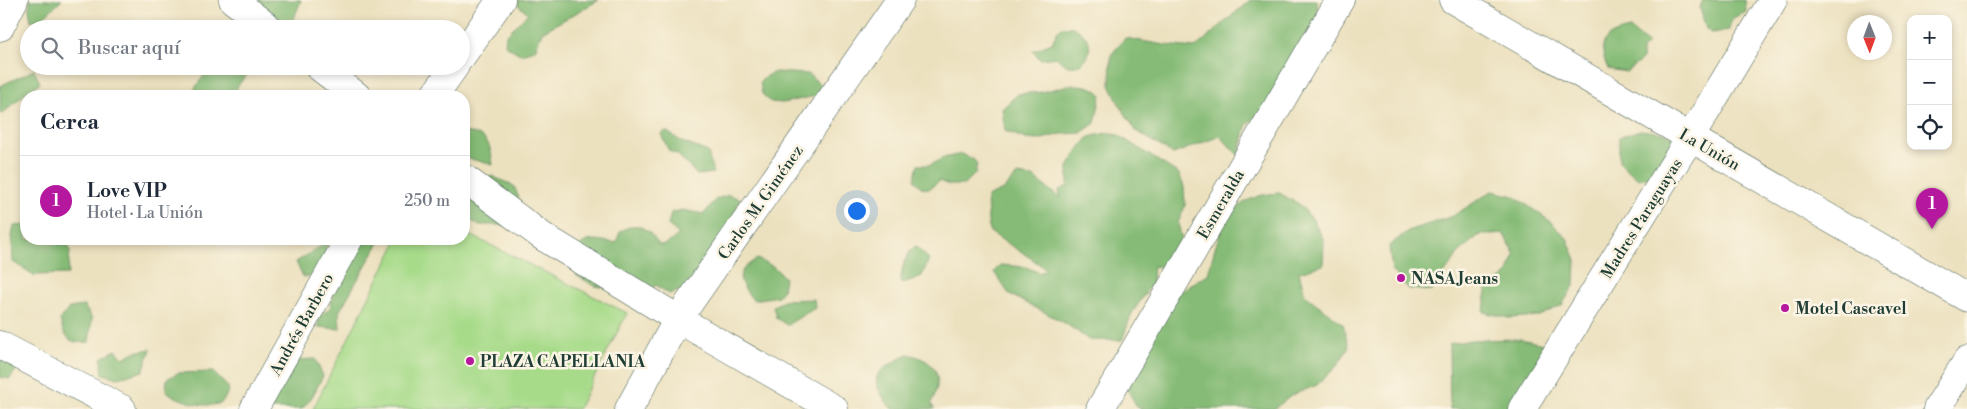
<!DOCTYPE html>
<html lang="es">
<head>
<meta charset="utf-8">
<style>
	body { margin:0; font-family:"Libre Bodoni",serif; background:#f2f2f3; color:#1f2937 }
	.controls { position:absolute; right:15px; top:15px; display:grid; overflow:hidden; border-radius:10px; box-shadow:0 2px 8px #0003 }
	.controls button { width:45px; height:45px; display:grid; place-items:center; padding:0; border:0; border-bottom:1px solid #e0e1e3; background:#fff; color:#1f2937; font:25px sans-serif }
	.compass { position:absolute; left:1847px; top:15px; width:45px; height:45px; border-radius:50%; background:#fff; box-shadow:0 2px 8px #0003; rotate:179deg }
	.you { position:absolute; left:856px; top:210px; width:18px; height:18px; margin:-12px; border:4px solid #fff; border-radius:50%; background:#1a73e8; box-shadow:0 0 0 8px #1a73e833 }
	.badge { display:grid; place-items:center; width:32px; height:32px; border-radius:50%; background:#b5179e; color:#fff; font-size:16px; font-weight:700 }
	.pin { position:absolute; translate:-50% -41px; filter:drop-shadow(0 1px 2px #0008) }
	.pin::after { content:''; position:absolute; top:26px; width:18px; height:15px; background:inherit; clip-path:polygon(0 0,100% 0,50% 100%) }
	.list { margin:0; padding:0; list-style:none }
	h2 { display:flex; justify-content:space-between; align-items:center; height:65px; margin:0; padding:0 20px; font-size:21px }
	h2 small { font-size:16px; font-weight:400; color:#747a83 }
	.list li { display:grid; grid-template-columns:32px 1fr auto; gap:15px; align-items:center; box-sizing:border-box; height:90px; padding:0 20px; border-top:1px solid #e0e1e3 }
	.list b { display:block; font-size:19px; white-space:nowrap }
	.list p { margin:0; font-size:16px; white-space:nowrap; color:#747a83 }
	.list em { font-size:16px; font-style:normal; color:#747a83 }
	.icon { flex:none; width:28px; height:28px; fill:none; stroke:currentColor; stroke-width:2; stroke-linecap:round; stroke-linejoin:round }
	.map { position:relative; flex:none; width:1967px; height:409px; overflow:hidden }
	.search { position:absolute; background:#fff; box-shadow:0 2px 8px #0003; left:20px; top:20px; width:450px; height:55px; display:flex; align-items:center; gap:12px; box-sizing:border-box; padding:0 18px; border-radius:28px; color:#747a83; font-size:19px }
	.panel { position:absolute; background:#fff; box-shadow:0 2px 8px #0003; left:20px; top:90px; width:450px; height:155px; border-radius:20px }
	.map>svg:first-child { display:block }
</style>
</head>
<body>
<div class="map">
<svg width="1967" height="409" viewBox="0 0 1967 409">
	<rect width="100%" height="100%" fill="#fcf5e5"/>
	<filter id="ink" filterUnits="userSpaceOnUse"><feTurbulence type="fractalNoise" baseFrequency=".02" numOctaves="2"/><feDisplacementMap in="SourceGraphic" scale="10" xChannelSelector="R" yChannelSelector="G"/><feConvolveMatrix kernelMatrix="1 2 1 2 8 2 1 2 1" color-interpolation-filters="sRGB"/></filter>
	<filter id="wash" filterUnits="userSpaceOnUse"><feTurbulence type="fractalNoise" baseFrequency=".0096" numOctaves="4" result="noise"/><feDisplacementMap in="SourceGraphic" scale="20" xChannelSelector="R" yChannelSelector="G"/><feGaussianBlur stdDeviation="1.12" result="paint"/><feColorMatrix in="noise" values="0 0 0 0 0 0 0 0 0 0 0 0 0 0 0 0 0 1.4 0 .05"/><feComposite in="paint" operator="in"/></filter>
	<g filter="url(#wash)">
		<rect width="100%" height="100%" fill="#ece1bf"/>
		<!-- green -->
		<path fill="#a7db8a" stroke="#638c5f" d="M464 232 627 313 578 409H313L398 239H464Z"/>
		<!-- forest -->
		<g fill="#85bb76" stroke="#527c55">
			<path d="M30 0H62L41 19 31 21 29 9Z"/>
			<path d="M258 0H301L293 21 280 29 257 2Z"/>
			<path d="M518 0H599L542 32 535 50 520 54 505 45 506 35 528 13 518 5Z"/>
			<path d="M1250 0H1317L1318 18 1286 88 1246 126 1239 156 1220 136 1173 154 1136 131 1118 102 1110 85 1111 55 1125 38 1164 45 1195 48Z"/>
			<path d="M1703 0H1745L1746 12C1734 18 1732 15 1729 30L1711 33 1706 29 1700 8Z"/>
			<path d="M1063 27H1073C1078 30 1085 35 1088 40 1094 52 1083 69 1069 66 1064 65 1060 61 1056 57L1040 59 1033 51 1052 43 1058 30Z"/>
			<path d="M1630 29 1648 44 1642 50V60L1626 72 1608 69C1597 43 1603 34 1630 29Z"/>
			<path d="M211 66H255L238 85 234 96H194L195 88Z"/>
			<path d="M34 70 40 83C26 91 15 103 2 114L0 113V86Z"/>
			<path d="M775 72 808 74 825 88 820 95 783 103 771 102 762 94 760 82 766 76Z"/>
			<path d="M1069 85C1081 85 1092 85 1101 94L1095 123 1081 133 1061 134 1038 140 1026 139 1005 131 1002 109 1018 94 1042 92Z"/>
			<path d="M1640 130 1664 133 1686 141 1661 176 1638 179 1619 162V137Z"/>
			<path d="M666 131 682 142 708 152 713 173 697 175 678 155 669 151 661 134Z"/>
			<path d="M464 132C488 135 490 142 493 165L464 157Z"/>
			<path d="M1106 133 1118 135 1179 174 1184 187 1185 206 1178 223 1182 240 1180 252 1160 267 1153 266 1152 283 1132 313 1122 340H1089L1065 323 1009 294 994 272 1000 265 1026 267 1040 273 1046 269C1028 255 1009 245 990 232L988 221 987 197 1003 190 1017 175 1033 177 1060 198 1059 190 1068 186V167L1080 148 1089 137Z"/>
			<path d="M962 154 973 159 977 164 975 174 964 185H949L939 181 929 189 921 187 914 180 918 165H930L943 158Z"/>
			<path d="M492 176 514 186 524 211 507 225H479L464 217V185L482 181Z"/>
			<path d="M1492 191 1514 196 1551 222 1567 238 1576 260 1575 284 1562 305 1539 316 1509 318 1484 312 1487 288 1506 276 1515 255 1503 233 1479 235 1460 251 1432 291 1409 289 1392 271 1389 246 1408 231 1453 216Z"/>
			<path d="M1279 193 1299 204 1314 221 1324 241 1323 265 1299 272 1305 295 1343 324 1349 347 1336 367 1317 385 1292 395 1274 409H1141L1137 407 1126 386 1169 299 1208 274C1217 243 1221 209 1256 197 1263 194 1272 194 1279 193Z"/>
			<path d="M729 195 741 199 715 254 689 288 669 294 656 285 645 295 595 286 577 276 568 257C588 236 588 239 616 243L620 232C623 230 628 227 632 226 643 224 654 236 659 245 668 245 672 240 679 234L668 225 671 213 682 210 704 214 716 199Z"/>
			<path d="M26 225V239H67L70 251 68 274 34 275 13 262 12 235 14 226Z"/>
			<path d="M364 239H381L339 312 340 329 318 327 319 317 330 308 340 273 357 252Z"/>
			<path d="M326 243 329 260 319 276 303 277 296 262Z"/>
			<path d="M915 246 929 259 922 276 901 284C901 269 904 257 915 246Z"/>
			<path d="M757 259 774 267 785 278 783 289 778 296 753 300C739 282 732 273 757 259Z"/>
			<path d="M814 299 815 308 787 325 776 318 773 306 786 300Z"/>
			<path d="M84 306 92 318 89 342C69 344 65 339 60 320L69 308Z"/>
			<path d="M0 338 18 367 10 379 0 377Z"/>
			<path d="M1521 339 1543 344 1548 367 1511 409H1450L1449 344 1472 340Z"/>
			<path d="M151 349 143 371 118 378 103 374 101 358 116 350 123 358 135 352Z"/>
			<path d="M908 354C938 361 944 377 931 404L935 409H892C865 375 875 373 908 354Z"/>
			<path d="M315 359 323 376 312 397 302 409H260L297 360Z"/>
			<path d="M213 372 229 388C227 393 225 400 221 403 205 409 179 401 166 391L167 379 178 373Z"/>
		</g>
	</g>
	<g filter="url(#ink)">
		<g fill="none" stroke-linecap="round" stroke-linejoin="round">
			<!-- minor casing -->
			<g stroke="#3e5649" stroke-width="29">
				<g id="minor">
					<path d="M233 0 270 29"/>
					<path d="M1453 0 1967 298"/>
					<path d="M0 27 14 0"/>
					<path d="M461 57 501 0"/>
					<path d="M318 66 357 96"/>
					<path d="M434 96 455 66"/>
					<path d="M464 178 542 236 678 319 834 409"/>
					<path d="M0 345 122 409"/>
					<path d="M254 409 349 239"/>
					<path d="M629 409 678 319 900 0"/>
					<path d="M1100 409 1340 0"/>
					<path d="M1522 409 1690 138 1773 0"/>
				</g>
			</g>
			<!-- major casing -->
			<g stroke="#3e5649" stroke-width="29">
				<path id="major" d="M1937 409 1967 361"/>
			</g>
			<!-- minor -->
			<use href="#minor" stroke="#fff" stroke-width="28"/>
			<!-- major -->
			<use href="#major" stroke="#fff" stroke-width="28"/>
		</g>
	</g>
	<!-- markers -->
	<g fill="#b5179e" stroke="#fcf5e5" stroke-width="2">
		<circle cx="1401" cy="278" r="5"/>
		<circle cx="1785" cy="308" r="5"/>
		<circle cx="470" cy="361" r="5"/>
	</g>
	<g text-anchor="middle" stroke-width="5" stroke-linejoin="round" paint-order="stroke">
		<!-- street labels -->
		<g font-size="16" fill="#1f3d34" stroke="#fcf5e5">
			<text transform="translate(1710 149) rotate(30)" y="6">La Unión</text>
			<text transform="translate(760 202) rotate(-55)" y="6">Carlos M. Giménez</text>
			<text transform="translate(1220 204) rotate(-60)" y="6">Esmeralda</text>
			<text transform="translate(1641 218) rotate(-58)" y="6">Madres Paraguayas</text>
			<text transform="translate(301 324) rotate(-61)" y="6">Andrés Barbero</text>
		</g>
		<!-- poi labels -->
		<g font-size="16" font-weight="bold" fill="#1f3d34" stroke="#fcf5e5" text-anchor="start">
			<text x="1411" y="284">NASA Jeans</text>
			<text x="1795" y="314">Motel Cascavel</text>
			<text x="480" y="367">PLAZA CAPELLANIA</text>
		</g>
	</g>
</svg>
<div class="controls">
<button>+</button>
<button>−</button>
<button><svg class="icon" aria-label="locate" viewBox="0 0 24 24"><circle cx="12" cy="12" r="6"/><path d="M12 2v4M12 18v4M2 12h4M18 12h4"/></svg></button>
</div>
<svg class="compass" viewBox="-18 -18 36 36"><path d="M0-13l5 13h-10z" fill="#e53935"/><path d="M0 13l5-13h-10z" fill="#747a83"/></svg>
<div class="you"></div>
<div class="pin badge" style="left:1932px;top:229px">1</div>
<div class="search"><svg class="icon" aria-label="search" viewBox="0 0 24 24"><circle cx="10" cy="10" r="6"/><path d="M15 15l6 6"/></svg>Buscar aquí</div>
<section class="panel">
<h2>Cerca<small></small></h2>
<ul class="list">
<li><span class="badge">1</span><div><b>Love VIP</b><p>Hotel · La Unión</p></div><em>250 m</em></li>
</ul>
</section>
</div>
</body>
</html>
